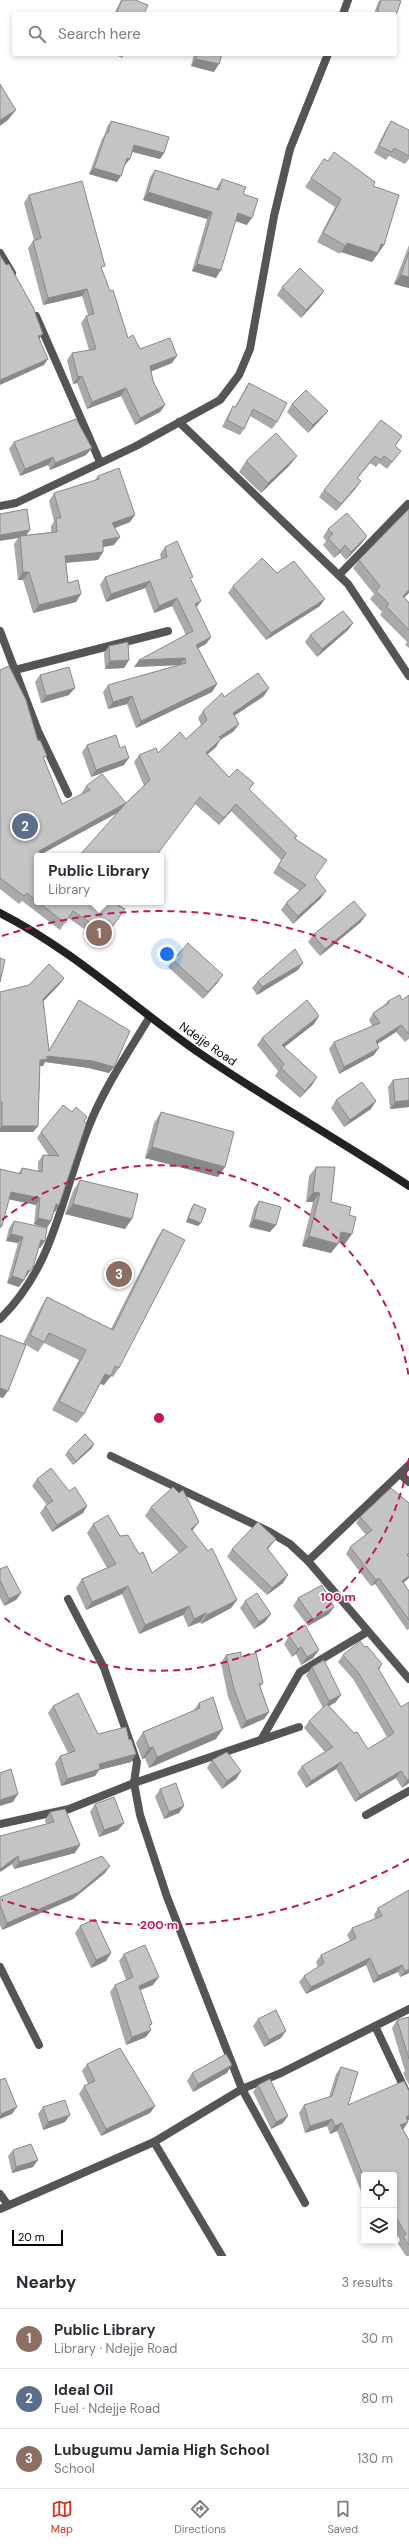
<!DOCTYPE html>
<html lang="en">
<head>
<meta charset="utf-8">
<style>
	body { margin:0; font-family:"DM Sans",sans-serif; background:#f2f2f3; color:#2b2b33 }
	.controls { position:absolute; right:12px; bottom:12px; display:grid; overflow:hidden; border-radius:4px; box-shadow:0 2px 6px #0003 }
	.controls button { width:36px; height:36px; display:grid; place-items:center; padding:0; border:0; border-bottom:1px solid #e1e1e2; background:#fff; color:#2b2b33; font:20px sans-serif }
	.scale { position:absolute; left:12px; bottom:10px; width:51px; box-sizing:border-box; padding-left:4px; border:2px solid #000; border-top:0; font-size:11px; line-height:14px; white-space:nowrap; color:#000; -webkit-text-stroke:3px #fff; paint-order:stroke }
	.you { position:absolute; left:167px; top:954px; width:14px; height:14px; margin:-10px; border:3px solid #fff; border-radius:50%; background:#1a73e8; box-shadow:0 0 0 6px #1a73e833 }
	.badge { display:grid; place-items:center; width:26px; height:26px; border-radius:50%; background:#d93025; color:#fff; font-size:13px; font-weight:700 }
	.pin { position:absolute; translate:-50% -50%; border:2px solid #fff; box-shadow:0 1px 4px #0006 }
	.popup { position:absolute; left:34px; top:853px; width:130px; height:52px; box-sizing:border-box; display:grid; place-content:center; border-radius:4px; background:#fff; filter:drop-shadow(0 1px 3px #0005); font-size:13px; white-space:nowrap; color:#7c7c81 }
	.popup b { font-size:15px; color:#2b2b33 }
	.popup::after { content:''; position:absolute; left:50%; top:100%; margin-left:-8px; border:8px solid transparent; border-top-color:#fff }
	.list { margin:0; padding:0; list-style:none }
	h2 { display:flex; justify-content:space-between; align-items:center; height:52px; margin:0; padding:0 16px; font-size:17px }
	h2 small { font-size:13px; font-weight:400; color:#7c7c81 }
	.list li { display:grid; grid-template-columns:26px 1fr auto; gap:12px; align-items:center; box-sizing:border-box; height:60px; padding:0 16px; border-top:1px solid #e1e1e2 }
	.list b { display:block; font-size:15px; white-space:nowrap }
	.list p { margin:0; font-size:13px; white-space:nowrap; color:#7c7c81 }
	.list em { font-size:13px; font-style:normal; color:#7c7c81 }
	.icon { flex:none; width:22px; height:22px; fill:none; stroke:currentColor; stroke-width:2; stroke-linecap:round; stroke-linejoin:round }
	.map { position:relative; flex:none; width:409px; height:2256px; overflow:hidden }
	.search { position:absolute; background:#fff; box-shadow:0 2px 6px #0003; left:12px; right:12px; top:12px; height:44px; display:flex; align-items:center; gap:10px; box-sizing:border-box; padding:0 14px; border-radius:4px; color:#7c7c81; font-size:15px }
	.sheet { height:232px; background:#fff }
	nav { display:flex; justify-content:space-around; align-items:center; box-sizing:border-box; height:56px; border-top:1px solid #e1e1e2; background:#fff; font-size:11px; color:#7c7c81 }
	nav a { display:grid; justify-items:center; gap:2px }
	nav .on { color:#d93025 }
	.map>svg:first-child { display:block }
</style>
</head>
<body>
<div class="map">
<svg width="409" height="2256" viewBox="0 0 409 2256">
	<rect width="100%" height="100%" fill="#fff"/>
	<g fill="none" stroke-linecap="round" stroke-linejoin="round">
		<!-- street -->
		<g stroke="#555" stroke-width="8">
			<path d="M343 14 348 0"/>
			<path d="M0 253 12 273"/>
			<path d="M36 316 100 462"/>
			<path d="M179 422 348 584 409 676"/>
			<path d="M0 506 16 503 136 446 220 400 239 375 250 349 274 216 290 149 328 54"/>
			<path d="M339 575 408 504"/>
			<path d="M0 631 38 731 68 794"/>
			<path d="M15 670 168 631"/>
			<path d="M0 1319C56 1264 61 1195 89 1126 104 1088 128 1053 149 1018"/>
			<path d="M111 1456 268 1531 290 1544 308 1561 409 1465"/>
			<path d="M400 1474 409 1482"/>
			<path d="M308 1561 409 1679"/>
			<path d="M68 1599 104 1668 137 1762 134 1783 140 1815 167 1897 242 2089 305 2203"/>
			<path d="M261 1740 300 1672 367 1632"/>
			<path d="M366 1815 409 1791"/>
			<path d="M0 1824 69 1809 134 1783 299 1727"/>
			<path d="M0 1967 39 2045"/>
			<path d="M375 2026 409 2098"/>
			<path d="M154 2142 222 2256"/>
			<path d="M0 2194 8 2205"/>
			<path d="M0 2209 154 2142 242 2089 281 2073 409 2009"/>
		</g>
		<!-- secondary -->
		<path stroke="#222" stroke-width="8" d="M0 913C71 949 130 1004 195 1050 264 1098 338 1139 409 1186"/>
	</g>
	<!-- wall -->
	<g fill="#a9a9a9">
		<path d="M121 0H135L144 14H114Z"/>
		<path d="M380 0H398L395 14H374L378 2Z"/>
		<path d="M113 54H125L122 58Z"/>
		<path d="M194 54H222L214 72 191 66Z"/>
		<path d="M111 121 164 153 160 159 132 152 125 165V164L117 182 89 174 102 139 105 134 107 127Z"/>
		<path d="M391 121 409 130V159L405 164 389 156 386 160 374 153 386 129Z"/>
		<path d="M324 159 373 186 384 245 372 262 341 252 340 254 317 242 335 207 305 187Z"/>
		<path d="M155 170 216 189 217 187 222 179 243 194 247 225 235 221 216 278 192 271 207 219 143 200 150 177Z"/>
		<path d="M29 195 102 270 128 338 140 349 172 363 151 371 153 381 165 405 160 412 135 425 121 396 87 409 77 383 73 384 67 360 72 353 89 350 81 323 86 316 88 315 82 296 43 305 28 248 33 241 34 240 24 203Z"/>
		<path d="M409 245V288L394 284Z"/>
		<path d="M282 287 324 291 319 298 301 318 277 295Z"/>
		<path d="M249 383 277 422 272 429 250 416 244 429 240 435 222 427 229 413 233 406 235 407 245 389Z"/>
		<path d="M292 404 328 411 322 418 308 433 287 412Z"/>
		<path d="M381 420 395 446 401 451 387 469 379 463 376 467 370 463 357 478 356 488 336 511 319 497 324 490Z"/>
		<path d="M14 442 92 448 86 455 50 470 48 465 20 476 9 449Z"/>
		<path d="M297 456 289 466 261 493 239 472 246 461Z"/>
		<path d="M98 476 130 522 115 528 114 545 103 547V552L98 560 66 563 68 583 81 594 76 602 33 613 23 580H18L14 544 18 538 0 514 27 535 51 532V526L54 521 49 501 54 493 94 481Z"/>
		<path d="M328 529 362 543 346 560 340 553 334 558 323 545 326 541 323 537Z"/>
		<path d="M165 547 191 580 196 607 211 637 206 644 198 648 217 684 212 692 136 728 127 704 108 709 103 692 108 685 180 665 134 667 186 635 172 606 154 613 145 588 106 602 100 585 105 577 161 559 160 554Z"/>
		<path d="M359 560 404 598 409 602V648L405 645 407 642 380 615 382 612 370 599 374 594 353 568Z"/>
		<path d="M233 586 320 606 266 640 228 593Z"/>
		<path d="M353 623 348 630 317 657 305 642 310 635Z"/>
		<path d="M109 646 129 660 124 668 105 669 104 653Z"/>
		<path d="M0 670 38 741 44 760 62 804 82 794H81L86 786 126 803 144 786 134 762 139 755 158 753 186 739 201 725 198 718 203 711 224 697 264 696 234 716V731L220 740 216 747 208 754 229 777 254 783 249 790 297 836 295 839 315 877 321 898 293 924 281 910 286 903 300 891 273 873 281 860 231 811 219 825 195 804 118 812 37 856V902H122L120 906 125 909 102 941 68 918 60 930 22 901 19 904 0 889Z"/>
		<path d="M40 675 69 695 41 703 35 682Z"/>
		<path d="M87 745 120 748 124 765 91 777 82 752Z"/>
		<path d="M361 922 320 956 308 942 313 935Z"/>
		<path d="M173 960 218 982 203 999 168 967Z"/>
		<path d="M298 970 257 995 252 988 258 981Z"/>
		<path d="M64 978 59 985 43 1001 49 1050 79 1000 114 1067 109 1073 89 1068 45 1062 43 1066H40L38 1126 33 1132H0V992Z"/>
		<path d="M409 995V1039L405 1042 396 1032 377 1044 374 1055 339 1074 329 1049 334 1042 372 1026 369 1020 373 1013 384 1005 388 1001 402 1000Z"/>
		<path d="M319 1016 314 1024 284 1047 317 1077 312 1085 300 1098 275 1076 278 1071 257 1045 262 1038Z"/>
		<path d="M393 1080 409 1107 390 1109 388 1087Z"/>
		<path d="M336 1100 371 1109 344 1127 331 1108Z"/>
		<path d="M161 1112 225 1167 218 1177 145 1158 154 1123Z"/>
		<path d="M84 1122 59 1205 55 1212H54L51 1221 47 1228 34 1224 36 1205 9 1199 2 1226 0 1229V1169L18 1174 22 1168 38 1171V1162L43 1155 49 1156 37 1138 41 1132Z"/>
		<path d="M316 1167 331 1202 349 1215 345 1244 338 1242 331 1253 302 1246 313 1202H306L309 1176Z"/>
		<path d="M80 1180 125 1229 65 1214 73 1191Z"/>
		<path d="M259 1201 270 1232 249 1227 254 1208Z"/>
		<path d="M194 1204 198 1226 186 1222 191 1208Z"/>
		<path d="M14 1221 45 1241 40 1248 39 1247 30 1271 26 1277H25L19 1287 7 1283 18 1243 6 1241 9 1228Z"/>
		<path d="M163 1229 119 1368 113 1377 110 1376 104 1385 100 1384 84 1414 77 1423 52 1410 79 1360 44 1343 38 1352 26 1345 3 1398 0 1397V1335L23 1344 41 1307 47 1297 111 1329 157 1238Z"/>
		<path d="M92 1448 73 1465 65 1455 68 1451Z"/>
		<path d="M37 1479 87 1506 83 1513 52 1532 40 1513 45 1506 47 1505 32 1486Z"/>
		<path d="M409 1503V1556L408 1557 403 1583 409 1591V1629L407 1630 375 1584 371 1586 346 1554 350 1547 366 1535 356 1523 360 1517Z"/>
		<path d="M151 1507 199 1522 192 1530 237 1600 231 1608 201 1624 200 1622 188 1627 183 1615 139 1634 122 1594 86 1610 76 1588 82 1579 107 1568 87 1533 93 1524 120 1536 139 1554 152 1573 179 1553 145 1516Z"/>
		<path d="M276 1539 268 1549 283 1583 267 1595 227 1557 232 1549Z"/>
		<path d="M0 1569 21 1593 16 1600 4 1606 0 1598Z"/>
		<path d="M298 1598 329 1614 308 1626 293 1606Z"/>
		<path d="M245 1601 265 1622 254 1629 240 1608Z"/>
		<path d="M289 1636 319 1650 313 1658 301 1665 296 1654 292 1657 284 1644Z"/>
		<path d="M365 1647 382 1664 379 1670 409 1783 402 1788 396 1778 355 1802 336 1769 306 1788 297 1773 302 1766 325 1752 304 1728 309 1721 323 1708 306 1675 312 1667 336 1702 329 1706 368 1749 387 1737 353 1679 338 1662 343 1655Z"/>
		<path d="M226 1655 241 1657 263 1683 260 1687 269 1712 264 1719 241 1729 228 1697 221 1663Z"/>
		<path d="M199 1703 216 1739 149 1768 145 1758 142 1759 136 1743 143 1732 193 1711Z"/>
		<path d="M53 1706 98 1734 131 1762 99 1770 95 1776 61 1786 55 1763 60 1756 68 1753 48 1713Z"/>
		<path d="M212 1760 241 1771 236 1779 222 1789 207 1768Z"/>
		<path d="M160 1789 179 1813 164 1819 155 1797Z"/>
		<path d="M95 1804 124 1823 118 1830 99 1837 90 1812Z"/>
		<path d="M50 1812 75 1853 14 1869 12 1864 0 1872 46 1824 45 1820Z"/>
		<path d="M105 1873 73 1899 2 1930 0 1925V1897Z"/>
		<path d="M378 1908 409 1973 400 1977 398 1972 373 1983 366 1965 306 1994 299 1982 304 1976 318 1967 316 1962 321 1955 350 1941 347 1935 352 1928 375 1919 374 1915Z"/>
		<path d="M80 1926 111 1953 106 1961 91 1968 75 1933Z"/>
		<path d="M124 1954 153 1985 140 1990 146 2037 126 2045 110 1992 115 1985 126 1980 119 1961Z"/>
		<path d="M409 2017V2085L403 2073 405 2071 392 2028 397 2020Z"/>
		<path d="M258 2019 281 2038 264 2047 253 2026Z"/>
		<path d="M87 2064 155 2106 150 2113 101 2136 79 2094 84 2086 88 2084 82 2071Z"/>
		<path d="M341 2067 348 2105 407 2121 403 2129 409 2140V2256H406L398 2244 400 2240 394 2230V2175H364V2199L337 2131 330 2134 327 2126 305 2133 299 2113 304 2105 329 2097 336 2074Z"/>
		<path d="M192 2073H227L193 2092 187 2081Z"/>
		<path d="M258 2085 283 2123 271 2129 253 2092Z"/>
		<path d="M43 2107 65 2122 43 2130 38 2114Z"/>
		<path d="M13 2150 33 2167 12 2173 8 2156Z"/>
	</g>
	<!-- shaded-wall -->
	<g fill="#898989">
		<path d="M196 59 219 64 214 72 191 66Z"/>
		<path d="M16 110 8 120 0 126V120Z"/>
		<path d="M134 145 164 153 160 159 130 151Z"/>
		<path d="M127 158 130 159 125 165 122 164Z"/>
		<path d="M94 168 121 176 117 182 89 174Z"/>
		<path d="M148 192 212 212 207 219 143 200Z"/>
		<path d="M238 213 252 218 247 225 233 220Z"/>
		<path d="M347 243 381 244 384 245 372 262 341 252Z"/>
		<path d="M197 264 221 270 216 278 192 271Z"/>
		<path d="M401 275 409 277V288L394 284Z"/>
		<path d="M87 289 82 296 43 305 48 298Z"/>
		<path d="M324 291 319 298 301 318 306 310Z"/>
		<path d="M43 334 38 341V336Z"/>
		<path d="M177 356 172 363 145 374 150 366Z"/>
		<path d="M48 359 44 365 0 385V380Z"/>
		<path d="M82 376 77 383 73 384 78 377Z"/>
		<path d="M126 388 121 396 87 409 92 402Z"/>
		<path d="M165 405 160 412 135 425 140 418Z"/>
		<path d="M328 411 322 418 308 433 313 425Z"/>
		<path d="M92 448 86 455 50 470 55 463Z"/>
		<path d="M297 456 289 466 261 493 268 483Z"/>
		<path d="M375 456 370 463 352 485 357 478Z"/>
		<path d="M53 457 48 465 20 476 25 469Z"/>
		<path d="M361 481 356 488 336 511 341 504Z"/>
		<path d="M135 515 130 522 107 531 112 523Z"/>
		<path d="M30 530 25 537 20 536 18 538 0 541V535Z"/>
		<path d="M367 536 362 543 346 560 351 552Z"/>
		<path d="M120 537 114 545 97 548 103 540Z"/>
		<path d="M345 545 340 553 334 558 340 551Z"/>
		<path d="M103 552 98 560 60 563 65 556Z"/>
		<path d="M23 572H29L23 580H18Z"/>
		<path d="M150 581 145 588 106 602 111 594Z"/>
		<path d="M409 590V593L397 605 403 596Z"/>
		<path d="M81 594 76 602 33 613 39 605Z"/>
		<path d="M177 598 172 606 154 613 159 606Z"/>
		<path d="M325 599 320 606 266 640 271 633Z"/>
		<path d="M201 601 196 608 195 604Z"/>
		<path d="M353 623 348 630 317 657 322 649Z"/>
		<path d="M211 637 206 644 191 652 196 645Z"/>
		<path d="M185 658 180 665 134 667 139 660Z"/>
		<path d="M129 660 124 668 105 669 110 661Z"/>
		<path d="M217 684 212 692 136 728 141 721Z"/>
		<path d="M75 688 69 695 41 703 46 696Z"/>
		<path d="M269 688 264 696 228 720 233 713Z"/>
		<path d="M132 696 127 704 108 709 113 702Z"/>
		<path d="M239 724 234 731 220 740 216 747 201 760 206 753 219 737Z"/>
		<path d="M129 758 124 765 91 777 96 770Z"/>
		<path d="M126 803 121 811 38 856 39 851Z"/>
		<path d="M236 804 231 811 219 825 224 818Z"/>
		<path d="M326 891 321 898 293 924 298 916Z"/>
		<path d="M366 915 361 922 320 956 325 949Z"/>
		<path d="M303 963 298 970 257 995 262 987Z"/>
		<path d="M223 975 218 982 203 999 208 992Z"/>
		<path d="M64 978 59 985 39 1006 43 999Z"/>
		<path d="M319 1016 314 1024 277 1053 282 1045Z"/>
		<path d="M401 1025 396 1032 371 1048 376 1041Z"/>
		<path d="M379 1048 374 1055 339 1074 344 1067Z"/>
		<path d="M47 1056 93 1061 114 1067 109 1073 89 1068 45 1062 43 1066H35L40 1060Z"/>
		<path d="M317 1077 312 1085 300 1098 305 1091Z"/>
		<path d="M409 1100V1107L390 1109 395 1102Z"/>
		<path d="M376 1101 371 1109 344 1127 350 1120Z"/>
		<path d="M2 1126H38L33 1132H0V1129Z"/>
		<path d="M152 1147 225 1167 218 1177 145 1158Z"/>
		<path d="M11 1192 40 1198 36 1205 7 1199Z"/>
		<path d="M313 1192 320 1193 313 1202H306Z"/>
		<path d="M56 1204 59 1205 55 1212 51 1211Z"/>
		<path d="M73 1204 132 1219 125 1229 65 1214Z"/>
		<path d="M38 1218 51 1221 47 1228 34 1224Z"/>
		<path d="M188 1218 201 1223 198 1226 186 1222Z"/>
		<path d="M254 1219 276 1225 270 1232 249 1227Z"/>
		<path d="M341 1232 352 1234 345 1244 334 1241Z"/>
		<path d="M11 1234 23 1237 18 1243 6 1241Z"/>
		<path d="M309 1236 338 1244 331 1253 302 1246Z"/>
		<path d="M41 1240 45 1241 40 1248 36 1247Z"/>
		<path d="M28 1270 30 1271 26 1277H23Z"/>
		<path d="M12 1276 24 1280 19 1287 7 1283Z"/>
		<path d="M105 1374 111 1376 104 1385 99 1383Z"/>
		<path d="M0 1388 8 1391 3 1398 0 1397Z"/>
		<path d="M94 1444 92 1448 73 1465 76 1461Z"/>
		<path d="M87 1506 83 1513 52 1532 57 1525Z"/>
		<path d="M199 1522 192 1531 191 1529Z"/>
		<path d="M276 1539 270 1546 262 1555 267 1548Z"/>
		<path d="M288 1575 283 1583 267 1595 272 1588Z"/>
		<path d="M409 1576V1578L398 1588 402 1581Z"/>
		<path d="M379 1578 375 1584 371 1586 376 1580Z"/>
		<path d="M128 1586 122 1594 86 1610 92 1602Z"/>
		<path d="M21 1593 16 1600 4 1606 9 1599Z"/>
		<path d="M237 1600 231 1608 201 1624 207 1615Z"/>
		<path d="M189 1606 183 1615 139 1634 145 1625Z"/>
		<path d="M334 1607 329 1614 308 1626 313 1619Z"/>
		<path d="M206 1613 200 1622 188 1627 194 1619Z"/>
		<path d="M271 1614 265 1622 254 1629 259 1622Z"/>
		<path d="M301 1647 296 1654 292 1657 298 1649Z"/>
		<path d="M319 1650 313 1658 301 1665 307 1657Z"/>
		<path d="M341 1695 336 1702 324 1709 329 1701Z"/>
		<path d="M269 1712 264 1719 241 1729 246 1721Z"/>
		<path d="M223 1729 216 1739 149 1768 157 1757Z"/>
		<path d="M153 1747 145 1758 142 1759 149 1748Z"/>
		<path d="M136 1754 131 1762 99 1770 95 1776 61 1786 67 1779 99 1764Z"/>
		<path d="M341 1762 336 1769 306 1788 311 1781Z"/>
		<path d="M241 1771 236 1779 222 1789 227 1781Z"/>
		<path d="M401 1771 396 1778 355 1802 360 1795Z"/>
		<path d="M409 1779V1783L402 1788 407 1780Z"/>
		<path d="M18 1794 13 1802 0 1806V1800Z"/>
		<path d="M184 1806 179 1813 164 1819 169 1812Z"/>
		<path d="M124 1823 118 1830 99 1837 104 1830Z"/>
		<path d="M80 1845 75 1853 14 1869 19 1862Z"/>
		<path d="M18 1856 12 1864 0 1872V1869Z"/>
		<path d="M110 1866 105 1873 73 1899 2 1930 7 1923Z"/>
		<path d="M111 1953 106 1961 91 1968 96 1960Z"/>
		<path d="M370 1958 366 1965 306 1994 311 1987Z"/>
		<path d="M402 1965 398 1972 373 1983 378 1976Z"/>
		<path d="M409 1969V1973L400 1977 405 1971Z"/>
		<path d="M159 1977 153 1985 133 1993 139 1986Z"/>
		<path d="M151 2030 146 2037 126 2045 132 2037Z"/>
		<path d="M286 2031 281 2038 264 2047 269 2040Z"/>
		<path d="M232 2065 227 2073 193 2092 198 2084Z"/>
		<path d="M155 2106 150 2113 101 2136 106 2129Z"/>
		<path d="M17 2107 12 2114 0 2119V2115L1 2114Z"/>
		<path d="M70 2115 65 2122 43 2130 48 2122Z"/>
		<path d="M409 2115V2120L400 2124 406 2117Z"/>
		<path d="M288 2116 283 2123 271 2129 276 2122Z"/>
		<path d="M332 2119 327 2126 305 2133 310 2126Z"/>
		<path d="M408 2122 403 2130 400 2125Z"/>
		<path d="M342 2123 337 2131 330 2134 335 2126Z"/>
		<path d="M38 2160 33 2167 12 2173 16 2167Z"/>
	</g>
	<!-- building -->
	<g fill="#c4c4c4" stroke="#898989">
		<path d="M122 0H135L148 5 144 14H116Z"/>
		<path d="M381 0H398L401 1 395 18V14H377Z"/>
		<path d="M197 54H222L219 64 196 59Z"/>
		<path d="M0 84 16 110 0 120Z"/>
		<path d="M111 121 169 137 164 153 134 145 130 159 127 158 121 176 94 168 106 133H108Z"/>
		<path d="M391 121 409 130V156L394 148 392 152 379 146Z"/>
		<path d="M334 152 375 182 373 186 399 195 384 245 381 244 378 253 347 243 346 246 323 233 341 199 311 178 324 159 328 161Z"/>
		<path d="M155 170 219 190 222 179 246 187 243 194 258 199 252 218 238 213 221 270 197 264 212 212 148 192Z"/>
		<path d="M82 181 105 266 101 267 110 291 113 290 128 338 133 335 140 349 170 338 177 356 150 366 153 381 165 405 140 418 126 388 92 402 82 376 78 377 72 353 96 349 86 316 94 314 87 289 48 298 33 241 41 238 29 195Z"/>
		<path d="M409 252V277L401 275Z"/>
		<path d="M0 255 6 265 9 264 33 307 43 334 38 336 48 359 0 380Z"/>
		<path d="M300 268 324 291 306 310 282 287Z"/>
		<path d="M249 383 287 403 277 422 253 409 244 429 227 420 233 406 236 407Z"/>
		<path d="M306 390 328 411 313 425 292 404Z"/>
		<path d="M76 419 92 448 55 463 53 457 25 469 14 442Z"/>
		<path d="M381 420 402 436 395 446 401 451 392 462 384 456 381 460 375 456 357 478 361 481 341 504 324 490Z"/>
		<path d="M276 433 297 456 268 483 246 461Z"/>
		<path d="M119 468 135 515 112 523 120 537 103 540V552L65 556 68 583 78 580 81 594 39 605 29 572H23L20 536 57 532 56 518H61L54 493 99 479 98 476Z"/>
		<path d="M27 509 30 530 0 535V514Z"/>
		<path d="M409 509V590L403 596 409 603V630L386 606 389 604 376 591 380 586 359 560Z"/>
		<path d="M347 513 367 536 351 552 345 545 340 551 328 538 333 534 328 529Z"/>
		<path d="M177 541 193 577 190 578 201 601 195 604 211 637 196 645 217 684 141 721 132 696 113 702 108 685 186 663 185 658 139 660 193 631 177 598 159 606 150 581 111 594 105 577 167 557 165 547Z"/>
		<path d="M262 558 277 573 294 561 325 599 271 633 233 586Z"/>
		<path d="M343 611 353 623 322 649 310 635Z"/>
		<path d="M128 642 129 660 110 661 109 646Z"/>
		<path d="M9 666 26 700 38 741 40 740 47 756 43 757 62 804 90 790 86 786 102 774 126 803 39 851 43 856H37V901L27 893 24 896 0 878V670Z"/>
		<path d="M69 667 75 688 46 696 40 675Z"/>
		<path d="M258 673 269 688 233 713 239 724 219 737 221 739 206 753 229 777 237 769 254 783 249 789 297 836 294 838 327 860 315 877 326 891 298 916 286 903 306 885 278 866 286 853 236 804 224 818 200 797 156 856H79L126 803 150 780 139 755 156 748 158 753 180 732 186 739 207 720 203 711 222 693 224 697Z"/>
		<path d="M116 735 120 748 125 746 129 758 96 770 87 745Z"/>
		<path d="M354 901 366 915 325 949 313 935Z"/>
		<path d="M38 902H122L119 906 125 909 107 934 73 911 65 923Z"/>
		<path d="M188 943 223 975 208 992 173 960Z"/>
		<path d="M295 949 303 963 262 987 258 981Z"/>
		<path d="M0 958 5 960 0 982Z"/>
		<path d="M49 964 64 978 43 999 49 1051 79 1000 130 1031 114 1067 93 1061 47 1056V1059L40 1060 38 1126H2V1102L0 1101V992L29 985Z"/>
		<path d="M400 995 402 1000 409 995V1034L401 1025 376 1041 379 1048 344 1067 334 1042 380 1023 373 1013 389 1003 388 1001Z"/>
		<path d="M307 1000 319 1016 282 1045 317 1077 305 1091 281 1068 284 1064 262 1038Z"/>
		<path d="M409 1078V1100L395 1102 393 1080Z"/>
		<path d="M362 1082 376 1101 350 1120 336 1100Z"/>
		<path d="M63 1105 72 1112 76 1107 87 1117 84 1121 86 1124 59 1205 56 1204 51 1221 38 1218 40 1198 11 1192 2 1226H0V1169L21 1174 22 1168 42 1172 43 1155 59 1156 41 1132Z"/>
		<path d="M161 1112 234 1132 225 1167 152 1147Z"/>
		<path d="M316 1167H335L331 1202 351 1207 349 1215 356 1217 352 1234 341 1232 338 1244 309 1236 320 1193 313 1192Z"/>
		<path d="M80 1180 138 1194 132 1219 73 1204Z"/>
		<path d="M259 1201 281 1207 276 1225 254 1219Z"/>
		<path d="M194 1204 206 1209 201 1223 188 1218Z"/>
		<path d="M14 1221 47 1228 45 1241 41 1240 33 1267 30 1271 28 1270 24 1280 12 1276 23 1237 11 1234Z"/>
		<path d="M163 1229 185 1240 119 1368 115 1366 111 1376 105 1374 84 1414 59 1401 86 1350 49 1333 44 1342 30 1335 47 1297 113 1330Z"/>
		<path d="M0 1335 26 1345 8 1391 0 1388Z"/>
		<path d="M85 1434 94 1444 76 1461 68 1451Z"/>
		<path d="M51 1468 69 1491 75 1487 87 1506 57 1525 45 1506 53 1501 37 1479Z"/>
		<path d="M173 1487 179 1493 183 1490 199 1522 191 1529 208 1551 212 1548 237 1600 207 1615 206 1613 194 1619 189 1606 145 1625 128 1586 92 1602 82 1579 116 1564 93 1524 108 1515 120 1536 128 1535 139 1554 143 1552 152 1573 187 1547 151 1507Z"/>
		<path d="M391 1488 409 1503V1553L407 1555 409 1557V1576L402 1581 409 1591V1620L379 1578 376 1580 350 1547 372 1530 360 1517Z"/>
		<path d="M258 1522 276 1539 267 1548 288 1575 272 1588 232 1549Z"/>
		<path d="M7 1566 21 1593 9 1599 0 1580V1569Z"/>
		<path d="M322 1585 334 1607 313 1619 298 1598Z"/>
		<path d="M257 1593 271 1614 259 1622 245 1601Z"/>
		<path d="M305 1625 319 1650 307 1657 301 1647 298 1649 289 1636Z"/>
		<path d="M360 1641 365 1647 367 1646 382 1664 378 1668 401 1707 409 1702V1779L407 1780 401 1771 360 1795 341 1762 311 1781 302 1766 333 1747 309 1721 327 1704 354 1733 357 1732 368 1749 394 1733 358 1672 343 1655Z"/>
		<path d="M241 1652V1657L256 1653 263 1683 259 1684 269 1712 246 1721 234 1689 226 1655Z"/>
		<path d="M324 1660 341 1695 329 1701 312 1667Z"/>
		<path d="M78 1693 98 1734 126 1727 129 1740 131 1739 136 1754 99 1764 100 1769 67 1779 60 1756 75 1751 53 1706Z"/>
		<path d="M213 1697 223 1729 157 1757 153 1747 149 1748 143 1732 200 1708 199 1703Z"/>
		<path d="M227 1752 241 1771 227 1781 212 1760Z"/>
		<path d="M11 1769 18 1794 0 1800V1773Z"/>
		<path d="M176 1783 184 1806 169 1812 160 1789Z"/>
		<path d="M114 1797 124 1823 104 1830 95 1804Z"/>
		<path d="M65 1809 80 1845 19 1862 18 1856 0 1869V1836L54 1822 50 1812Z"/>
		<path d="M102 1856 110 1866 79 1892 7 1923 0 1905V1897Z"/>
		<path d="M409 1890V1969L405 1971 402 1965 378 1976 370 1958 311 1987 304 1976 324 1963 321 1955 356 1938 352 1928 382 1916 378 1908Z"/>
		<path d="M95 1919 111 1953 96 1960 80 1926Z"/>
		<path d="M145 1945 159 1977 139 1986 152 2024 149 2025 151 2030 132 2037 115 1985 133 1977 124 1954Z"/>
		<path d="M276 2010 286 2031 269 2040 258 2019Z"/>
		<path d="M409 2017V2059L397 2020Z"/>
		<path d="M120 2048 155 2106 106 2129 84 2086 95 2081 87 2064Z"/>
		<path d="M226 2054 232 2065 198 2084 192 2073Z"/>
		<path d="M341 2067 358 2072 348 2105 404 2081 409 2091V2115L406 2117 408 2122 400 2125 409 2140V2245L403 2237 406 2234 394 2214V2175H364V2178L342 2123 335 2126 332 2119 310 2126 304 2105 332 2096Z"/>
		<path d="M5 2078 17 2107 1 2114 0 2111V2080Z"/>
		<path d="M270 2079 288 2116 276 2122 258 2085Z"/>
		<path d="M65 2100 70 2115 48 2122 43 2107Z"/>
		<path d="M31 2144 38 2160 16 2167 13 2150Z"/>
	</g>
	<!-- distance rings -->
	<g fill="none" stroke="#c2185b" stroke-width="2" stroke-dasharray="7 5">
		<path d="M409 1458A253 253 0 0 1 2 1616M2 1220A253 253 0 0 1 409 1378"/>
		<path d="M409 1859A507 507 0 0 1 2 1900M2 936A507 507 0 0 1 409 977"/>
	</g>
	<g text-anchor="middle" stroke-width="3" stroke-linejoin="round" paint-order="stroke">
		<!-- street labels -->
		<g font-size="12" fill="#000" stroke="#fff">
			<text transform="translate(208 1044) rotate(35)" y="4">Ndejje Road</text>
		</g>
	</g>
	<circle cx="159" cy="1418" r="6" fill="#c2185b" stroke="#fff" stroke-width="2"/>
	<g font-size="12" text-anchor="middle" font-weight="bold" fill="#c2185b" stroke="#fff" stroke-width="3" stroke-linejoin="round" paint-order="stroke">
		<text x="338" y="1601">100 m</text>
		<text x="159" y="1929">200 m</text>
	</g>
</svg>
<div class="controls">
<button><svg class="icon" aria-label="locate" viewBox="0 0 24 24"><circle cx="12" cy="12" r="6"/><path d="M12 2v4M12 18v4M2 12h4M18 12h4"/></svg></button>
<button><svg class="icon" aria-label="layers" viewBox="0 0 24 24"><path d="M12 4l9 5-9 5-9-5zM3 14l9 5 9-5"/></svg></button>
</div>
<div class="scale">20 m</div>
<div class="you"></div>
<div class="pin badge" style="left:99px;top:933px;background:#8d6e63">1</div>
<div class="popup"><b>Public Library</b>Library</div>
<div class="pin badge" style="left:25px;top:826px;background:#5c6f8a">2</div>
<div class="pin badge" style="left:119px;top:1274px;background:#8d6e63">3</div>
<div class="search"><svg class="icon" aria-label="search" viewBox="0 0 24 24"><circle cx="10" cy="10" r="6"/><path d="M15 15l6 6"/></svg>Search here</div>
</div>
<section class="sheet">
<h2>Nearby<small>3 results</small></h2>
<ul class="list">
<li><span class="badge" style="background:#8d6e63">1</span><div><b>Public Library</b><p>Library · Ndejje Road</p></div><em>30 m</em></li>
<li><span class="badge" style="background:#5c6f8a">2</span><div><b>Ideal Oil</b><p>Fuel · Ndejje Road</p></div><em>80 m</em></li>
<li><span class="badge" style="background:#8d6e63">3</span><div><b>Lubugumu Jamia High School</b><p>School</p></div><em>130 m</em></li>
</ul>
</section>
<nav>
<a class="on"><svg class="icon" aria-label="map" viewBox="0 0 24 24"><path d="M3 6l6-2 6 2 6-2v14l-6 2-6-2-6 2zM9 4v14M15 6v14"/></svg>Map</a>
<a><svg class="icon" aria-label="directions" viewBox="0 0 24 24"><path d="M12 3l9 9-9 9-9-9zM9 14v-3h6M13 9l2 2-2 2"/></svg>Directions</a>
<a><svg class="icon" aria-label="saved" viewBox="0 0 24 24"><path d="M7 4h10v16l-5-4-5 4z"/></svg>Saved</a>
</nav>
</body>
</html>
